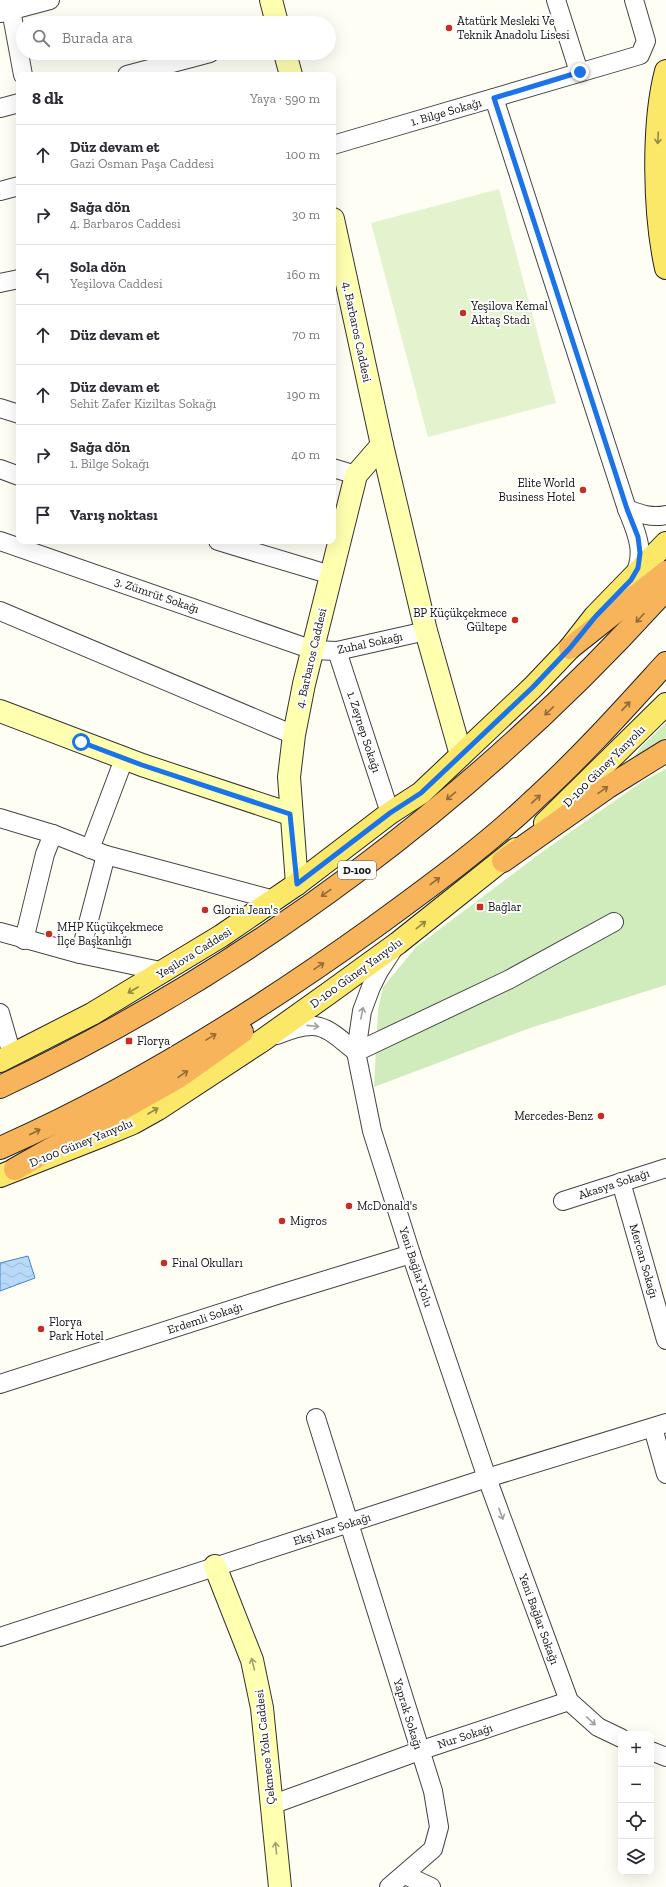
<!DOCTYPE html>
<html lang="tr">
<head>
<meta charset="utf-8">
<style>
	body { margin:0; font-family:"Zilla Slab",serif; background:#f2f2f3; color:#2b2b33 }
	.controls { position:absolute; right:12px; bottom:12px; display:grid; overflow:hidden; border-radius:8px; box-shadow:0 4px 16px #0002 }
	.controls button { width:36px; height:36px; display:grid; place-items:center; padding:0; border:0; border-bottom:1px solid #e1e1e2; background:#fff; color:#2b2b33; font:20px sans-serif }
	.stop { position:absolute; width:12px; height:12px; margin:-9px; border:3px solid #1a73e8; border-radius:50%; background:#fff }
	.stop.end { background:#1a73e8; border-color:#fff; box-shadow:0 1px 4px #0008 }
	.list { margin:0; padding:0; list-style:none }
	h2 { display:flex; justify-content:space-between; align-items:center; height:52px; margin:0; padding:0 16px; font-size:17px }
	h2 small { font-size:13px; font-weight:400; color:#7c7c81 }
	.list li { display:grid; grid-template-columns:26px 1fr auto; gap:12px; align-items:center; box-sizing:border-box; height:60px; padding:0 16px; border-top:1px solid #e1e1e2 }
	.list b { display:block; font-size:15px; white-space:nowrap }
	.list p { margin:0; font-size:13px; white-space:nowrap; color:#7c7c81 }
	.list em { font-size:13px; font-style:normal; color:#7c7c81 }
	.icon { flex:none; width:22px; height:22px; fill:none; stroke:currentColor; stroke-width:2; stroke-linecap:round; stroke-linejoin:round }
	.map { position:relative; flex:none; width:666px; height:1887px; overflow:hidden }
	.search { position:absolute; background:#fff; box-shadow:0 4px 16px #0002; left:16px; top:16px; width:320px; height:44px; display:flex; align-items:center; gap:10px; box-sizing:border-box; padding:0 14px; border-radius:22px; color:#7c7c81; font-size:15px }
	.panel { position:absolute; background:#fff; box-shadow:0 4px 16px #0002; left:16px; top:72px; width:320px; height:472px; border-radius:8px }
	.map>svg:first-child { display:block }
</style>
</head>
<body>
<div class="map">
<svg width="666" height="1887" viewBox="0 0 666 1887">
	<defs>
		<pattern id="water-waves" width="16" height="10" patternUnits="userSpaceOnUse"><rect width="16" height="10" fill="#b8d9f8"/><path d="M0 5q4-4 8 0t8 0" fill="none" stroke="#9db9d4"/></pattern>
	</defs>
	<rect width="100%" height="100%" fill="#fffef5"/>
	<!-- grass -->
	<g fill="#d0ecbc">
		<path d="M666 723V738L634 757 642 746Z"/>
		<path d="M666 769V985L530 1028 374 1087 378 1010 383 987 416 947 542 852 643 781Z"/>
	</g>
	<!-- pitch -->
	<path fill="#e2f3ce" d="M499 189 556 403 428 437 371 223Z"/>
	<!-- water -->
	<path fill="url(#water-waves)" stroke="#3c86d2" d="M28 1256 35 1278 0 1291V1263Z"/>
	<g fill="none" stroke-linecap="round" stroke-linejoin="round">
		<!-- street casing -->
		<g stroke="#444" stroke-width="20">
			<g id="street">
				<path d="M8 0 11 10 23 75"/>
				<path d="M556 0 579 72"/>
				<path d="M1 13 50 0"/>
				<path d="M127 75 210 53"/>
				<path d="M494 98 627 509C636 531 647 554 633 577"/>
				<path d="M0 108 19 103"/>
				<path d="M333 145 640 55 646 41 634 0"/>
				<path d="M0 191 19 186"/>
				<path d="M0 283 19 279"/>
				<path d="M0 408 19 414"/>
				<path d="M333 468 356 475"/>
				<path d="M0 469 19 476"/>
				<path d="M627 509C640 514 651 518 666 515"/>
				<path d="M0 541 313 650 337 651 426 631"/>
				<path d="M218 541 331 575"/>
				<path d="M0 611 294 735"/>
				<path d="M337 651 390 813"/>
				<path d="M0 818 53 834 106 855 274 900"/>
				<path d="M90 849 124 759"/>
				<path d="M0 932 80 954 165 972"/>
				<path d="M24 940 45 854 53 834"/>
				<path d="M392 951 379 971 371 987 362 1011 356 1052 372 1131 411 1254 487 1478 569 1701 598 1727 621 1738"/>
				<path d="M80 954 106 855"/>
				<path d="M0 1013 12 1055"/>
				<path d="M277 1035C318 1018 324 1025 356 1052"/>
				<path d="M356 1052 508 980 614 922"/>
				<path d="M621 1182 666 1340"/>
				<path d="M563 1201 666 1168"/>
				<path d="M0 1384 277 1295 411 1254"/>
				<path d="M316 1418 433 1791 439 1827 433 1849 389 1887"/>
				<path d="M653 1428 666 1474"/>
				<path d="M0 1637 487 1478 666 1423"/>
				<path d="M651 1751 666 1757"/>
				<path d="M271 1805 419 1751 569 1701"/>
				<path d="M405 1875 431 1887"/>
			</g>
		</g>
		<!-- secondary casing -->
		<g stroke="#333" stroke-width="24">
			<g id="secondary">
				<path d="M271 0 277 23"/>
				<path d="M285 53 291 75"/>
				<path d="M333 219 382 445 426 631 461 755"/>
				<path d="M0 711 142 765 290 814"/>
				<path d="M297 884 289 777 294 735 304 684 356 475 382 445"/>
				<path d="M215 1566 252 1660 262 1708 280 1887"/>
			</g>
		</g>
		<!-- primary casing -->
		<g stroke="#222" stroke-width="24">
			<g id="primary">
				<path d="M666 71C652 124 654 215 666 268"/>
				<path d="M545 823 666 704"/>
				<path d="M0 1061 92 1014 221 936 297 884 390 813 421 793 533 687 570 648 595 616 666 543"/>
				<path d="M0 1176 104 1135 133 1123 158 1109 263 1040 329 993 398 943 516 849"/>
			</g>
		</g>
		<!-- highway casing -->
		<g stroke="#222" stroke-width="24">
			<g id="highway">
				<path d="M570 648 666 572"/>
				<path d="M503 861 608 787 666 751"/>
				<path d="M0 1087C250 969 481 795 666 589"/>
				<path d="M0 1148C132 1090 256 1012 373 928 429 887 486 846 536 798 582 756 624 709 666 663"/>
				<path d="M15 1169 177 1078 242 1032"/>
			</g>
		</g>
		<!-- street -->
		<use href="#street" stroke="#fff" stroke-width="18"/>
		<!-- secondary -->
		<use href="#secondary" stroke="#ffffb0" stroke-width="22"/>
		<!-- primary -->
		<use href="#primary" stroke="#fce868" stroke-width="22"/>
		<!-- highway -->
		<use href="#highway" stroke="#f8b45a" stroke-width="22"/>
	</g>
	<!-- one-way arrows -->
	<defs><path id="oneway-shaft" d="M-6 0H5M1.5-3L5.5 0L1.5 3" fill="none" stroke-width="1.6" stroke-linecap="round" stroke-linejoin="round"/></defs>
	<g stroke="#928741">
		<use href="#oneway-shaft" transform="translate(658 138) rotate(93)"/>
		<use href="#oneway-shaft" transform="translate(421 925) rotate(-38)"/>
		<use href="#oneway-shaft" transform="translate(133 990) rotate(150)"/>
		<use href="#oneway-shaft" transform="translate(153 1111) rotate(-30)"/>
	</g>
	<g stroke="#906b39">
		<use href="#oneway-shaft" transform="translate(640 618) rotate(132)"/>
		<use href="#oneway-shaft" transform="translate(626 706) rotate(-47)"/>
		<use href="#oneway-shaft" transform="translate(549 711) rotate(136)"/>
		<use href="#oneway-shaft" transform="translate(603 790) rotate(-35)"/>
		<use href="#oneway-shaft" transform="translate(451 796) rotate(140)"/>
		<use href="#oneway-shaft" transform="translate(536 799) rotate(-43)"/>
		<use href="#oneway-shaft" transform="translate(435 881) rotate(-37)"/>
		<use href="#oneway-shaft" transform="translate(326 893) rotate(144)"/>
		<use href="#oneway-shaft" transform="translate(319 966) rotate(-34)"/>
		<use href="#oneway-shaft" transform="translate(211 1037) rotate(-31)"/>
		<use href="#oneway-shaft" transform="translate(183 1074) rotate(-34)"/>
		<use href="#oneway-shaft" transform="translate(35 1132) rotate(-27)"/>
	</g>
	<g stroke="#a0a0a0">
		<use href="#oneway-shaft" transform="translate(362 1013) rotate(-79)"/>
		<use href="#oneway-shaft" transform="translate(313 1026) rotate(6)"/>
		<use href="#oneway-shaft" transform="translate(501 1514) rotate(70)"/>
		<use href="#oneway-shaft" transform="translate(591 1721) rotate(43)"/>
	</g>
	<g stroke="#a0a070">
		<use href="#oneway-shaft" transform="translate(253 1664) rotate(-104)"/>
		<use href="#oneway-shaft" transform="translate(276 1848) rotate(-96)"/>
	</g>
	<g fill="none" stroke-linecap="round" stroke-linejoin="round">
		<!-- route -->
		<path stroke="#1a73e8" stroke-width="5" d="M81 742 142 765 290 814 297 884 390 813 421 793 533 687 570 648 596 616 631 580 638 568 640 553 638 537 627 509 494 98 580 72"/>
	</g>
	<!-- markers -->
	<g fill="#c72d23" stroke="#fff" stroke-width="1.5">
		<circle cx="449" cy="28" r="4"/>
		<circle cx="463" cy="313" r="4"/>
		<circle cx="583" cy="490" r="4"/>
		<circle cx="515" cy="620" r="4"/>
		<rect x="476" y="903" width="8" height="8" rx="2"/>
		<circle cx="205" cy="910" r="4"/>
		<circle cx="49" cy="934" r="4"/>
		<rect x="125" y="1037" width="8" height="8" rx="2"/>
		<circle cx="601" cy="1116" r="4"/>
		<circle cx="349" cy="1206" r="4"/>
		<circle cx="282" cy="1221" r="4"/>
		<circle cx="164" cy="1263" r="4"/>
		<circle cx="41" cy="1329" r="4"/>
	</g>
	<g text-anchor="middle" stroke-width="4" stroke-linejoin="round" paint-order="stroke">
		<!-- shield labels -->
		<rect fill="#fff" stroke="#585858" stroke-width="1" x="338" y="861" width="38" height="18" rx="3"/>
		<g font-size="11" font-weight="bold" fill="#111">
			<text x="357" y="874">D-100</text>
		</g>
		<!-- poi labels -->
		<g font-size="12" fill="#111" stroke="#fff" text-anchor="start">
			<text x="457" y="25">Atatürk Mesleki Ve<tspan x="457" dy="14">Teknik Anadolu Lisesi</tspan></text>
			<text x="471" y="310">Yeşilova Kemal<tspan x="471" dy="14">Aktaş Stadı</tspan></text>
			<text x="575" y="487" text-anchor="end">Elite World<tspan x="575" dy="14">Business Hotel</tspan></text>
			<text x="507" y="617" text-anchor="end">BP Küçükçekmece<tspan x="507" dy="14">Gültepe</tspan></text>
			<text x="488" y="911">Bağlar</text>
			<text x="213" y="914">Gloria Jean's</text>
			<text x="57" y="931">MHP Küçükçekmece<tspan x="57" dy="14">İlçe Başkanlığı</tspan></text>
			<text x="137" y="1045">Florya</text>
			<text x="593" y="1120" text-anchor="end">Mercedes-Benz</text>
			<text x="357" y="1210">McDonald's</text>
			<text x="290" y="1225">Migros</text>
			<text x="172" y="1267">Final Okulları</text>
			<text x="49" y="1326">Florya<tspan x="49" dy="14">Park Hotel</tspan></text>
		</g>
		<!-- street labels -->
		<g font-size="12" fill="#111" stroke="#fff">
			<text transform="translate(446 112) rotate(-16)" y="4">1. Bilge Sokağı</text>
			<text transform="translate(357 332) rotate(78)" y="4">4. Barbaros Caddesi</text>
			<text transform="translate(157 595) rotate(19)" y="4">3. Zümrüt Sokağı</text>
			<text transform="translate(370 643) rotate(-12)" y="4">Zuhal Sokağı</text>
			<text transform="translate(311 658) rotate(-77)" y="4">4. Barbaros Caddesi</text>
			<text transform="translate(364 732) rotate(72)" y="4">1. Zeynep Sokağı</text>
			<text transform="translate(604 766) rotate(-45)" y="4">D-100 Güney Yanyolu</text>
			<text transform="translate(194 953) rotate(-32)" y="4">Yeşilova Caddesi</text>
			<text transform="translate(356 973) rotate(-36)" y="4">D-100 Güney Yanyolu</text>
			<text transform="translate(81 1143) rotate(-22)" y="4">D-100 Güney Yanyolu</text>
			<text transform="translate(614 1184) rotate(-18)" y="4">Akasya Sokağı</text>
			<text transform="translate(644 1261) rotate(74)" y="4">Mercan Sokağı</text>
			<text transform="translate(416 1267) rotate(72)" y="4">Yeni Bağlar Yolu</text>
			<text transform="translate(205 1318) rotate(-18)" y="4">Erdemli Sokağı</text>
			<text transform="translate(332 1529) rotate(-18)" y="4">Ekşi Nar Sokağı</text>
			<text transform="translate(539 1619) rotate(70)" y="4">Yeni Bağlar Sokağı</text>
			<text transform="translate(408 1714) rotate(73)" y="4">Yaprak Sokağı</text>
			<text transform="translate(465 1736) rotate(-18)" y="4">Nur Sokağı</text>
			<text transform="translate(265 1747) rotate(-96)" y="4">Çekmece Yolu Caddesi</text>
		</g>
	</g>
</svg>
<div class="controls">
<button>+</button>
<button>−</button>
<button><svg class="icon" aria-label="locate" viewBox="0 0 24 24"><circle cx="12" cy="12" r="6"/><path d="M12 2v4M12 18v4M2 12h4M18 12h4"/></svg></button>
<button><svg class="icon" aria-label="layers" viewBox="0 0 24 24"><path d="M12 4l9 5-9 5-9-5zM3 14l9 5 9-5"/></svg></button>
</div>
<div class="stop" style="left:81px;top:742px"></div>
<div class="stop end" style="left:580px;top:72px"></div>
<div class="search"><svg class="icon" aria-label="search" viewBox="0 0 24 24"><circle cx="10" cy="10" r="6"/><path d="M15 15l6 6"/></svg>Burada ara</div>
<section class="panel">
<h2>8 dk<small>Yaya · 590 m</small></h2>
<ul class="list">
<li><svg class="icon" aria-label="ahead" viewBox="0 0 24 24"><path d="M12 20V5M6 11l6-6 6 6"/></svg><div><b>Düz devam et</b><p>Gazi Osman Paşa Caddesi</p></div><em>100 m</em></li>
<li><svg class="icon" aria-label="right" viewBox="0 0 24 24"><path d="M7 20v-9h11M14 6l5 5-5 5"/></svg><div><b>Sağa dön</b><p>4. Barbaros Caddesi</p></div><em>30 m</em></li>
<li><svg class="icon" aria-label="left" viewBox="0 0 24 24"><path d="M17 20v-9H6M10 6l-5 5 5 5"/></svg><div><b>Sola dön</b><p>Yeşilova Caddesi</p></div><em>160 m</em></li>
<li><svg class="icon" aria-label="ahead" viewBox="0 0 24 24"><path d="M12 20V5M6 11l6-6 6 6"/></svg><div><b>Düz devam et</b></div><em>70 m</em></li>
<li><svg class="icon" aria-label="ahead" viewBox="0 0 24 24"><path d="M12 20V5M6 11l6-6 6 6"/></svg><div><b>Düz devam et</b><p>Sehit Zafer Kiziltas Sokağı</p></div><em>190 m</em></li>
<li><svg class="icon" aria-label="right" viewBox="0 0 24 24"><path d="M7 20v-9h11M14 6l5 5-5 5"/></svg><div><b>Sağa dön</b><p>1. Bilge Sokağı</p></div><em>40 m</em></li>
<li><svg class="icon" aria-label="arrive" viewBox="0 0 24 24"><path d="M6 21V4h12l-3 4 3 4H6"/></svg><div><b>Varış noktası</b></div></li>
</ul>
</section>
</div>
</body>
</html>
